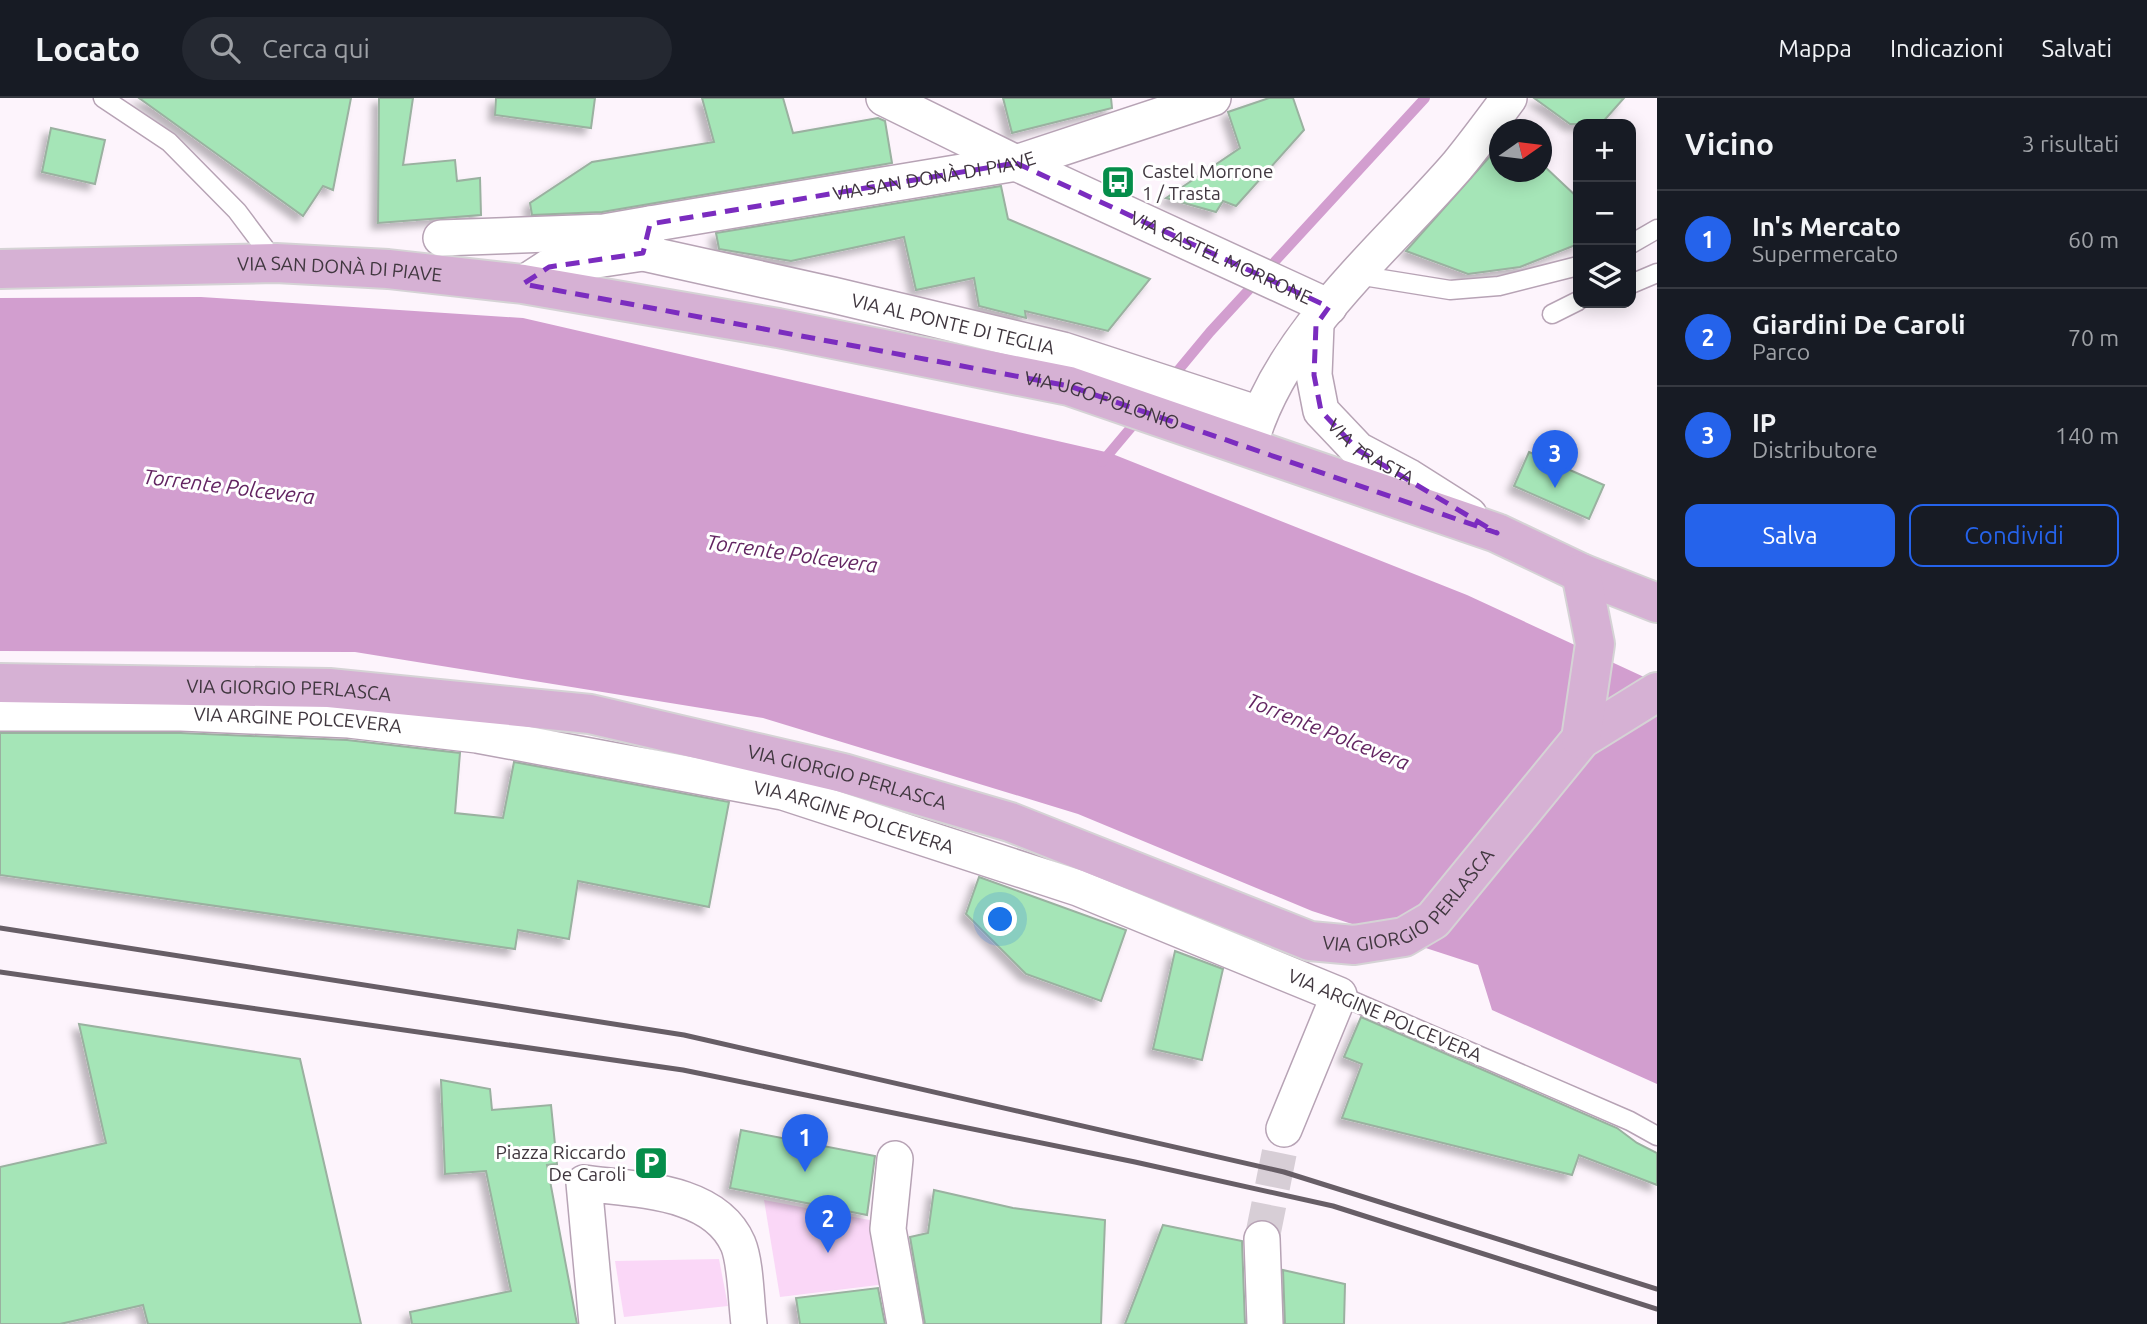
<!DOCTYPE html>
<html lang="it">
<head>
<meta charset="utf-8">
<style>
	body { margin:0; font-family:Ubuntu,sans-serif; background:#242831; color:#f1f3f6 }
	.controls { position:absolute; right:21px; top:21px; display:grid; overflow:hidden; border-radius:14px; box-shadow:0 4px 18px #0003 }
	.controls button { width:63px; height:63px; display:grid; place-items:center; padding:0; border:0; border-bottom:2px solid #363941; background:#171b24; color:#f1f3f6; font:35px sans-serif }
	.compass { position:absolute; left:1489px; top:21px; width:63px; height:63px; border-radius:50%; background:#171b24; box-shadow:0 4px 18px #0003; rotate:76deg }
	.you { position:absolute; left:1001px; top:822px; width:24px; height:24px; margin:-18px; border:5px solid #fff; border-radius:50%; background:#1a73e8; box-shadow:0 0 0 10px #1a73e833 }
	.badge { display:grid; place-items:center; width:46px; height:46px; border-radius:50%; background:#2563eb; color:#fff; font-size:23px; font-weight:700 }
	.pin { position:absolute; translate:-50% -58px; filter:drop-shadow(0 2px 4px #0008) }
	.pin::after { content:''; position:absolute; top:37px; width:24px; height:21px; background:inherit; clip-path:polygon(0 0,100% 0,50% 100%) }
	.list { margin:0; padding:0; list-style:none }
	h2 { display:flex; justify-content:space-between; align-items:center; height:91px; margin:0; padding:0 28px; font-size:30px }
	h2 small { font-size:23px; font-weight:400; color:#9ea1a6 }
	.list li { display:grid; grid-template-columns:46px 1fr auto; gap:21px; align-items:center; box-sizing:border-box; height:98px; padding:0 28px; border-top:2px solid #363941 }
	.list b { display:block; font-size:26px; white-space:nowrap }
	.list p { margin:0; font-size:23px; white-space:nowrap; color:#9ea1a6 }
	.list em { font-size:23px; font-style:normal; color:#9ea1a6 }
	.actions { display:flex; gap:14px; padding:21px 28px }
	.actions a { flex:1; padding:16px 0; border:2px solid #2563eb; border-radius:14px; text-align:center; font-size:24px; color:#2563eb }
	.actions .main { background:#2563eb; color:#fff }
	.icon { flex:none; width:38px; height:38px; fill:none; stroke:currentColor; stroke-width:2; stroke-linecap:round; stroke-linejoin:round }
	.map { position:relative; flex:none; width:1657px; height:1226px; overflow:hidden }
	header { display:flex; align-items:center; gap:42px; box-sizing:border-box; height:98px; padding:0 35px; background:#171b24; border-bottom:2px solid #363941 }
	header strong { font-size:33px }
	nav { display:flex; gap:38px; margin-inline-start:auto; font-size:24px }
	.search { width:490px; height:63px; background:#242831; display:flex; align-items:center; gap:18px; box-sizing:border-box; padding:0 24px; border-radius:38px; color:#9ea1a6; font-size:26px }
	main { display:flex }
	aside { flex:1; background:#171b24 }
	.map>svg:first-child { display:block }
</style>
</head>
<body>
<header>
<strong>Locato</strong>
<div class="search"><svg class="icon" aria-label="search" viewBox="0 0 24 24"><circle cx="10" cy="10" r="6"/><path d="M15 15l6 6"/></svg>Cerca qui</div>
<nav><a>Mappa</a><a>Indicazioni</a><a>Salvati</a></nav>
</header>
<main>
<div class="map">
<svg width="1657" height="1226" viewBox="0 0 1657 1226">
	<defs>
		<filter id="shadow"><feDropShadow dx="-6" dy="6" stdDeviation="3.5" flood-color="#0004"/></filter>
	</defs>
	<rect width="100%" height="100%" fill="#fdf4fc"/>
	<!-- green -->
	<g fill="#fad7f7">
		<path d="M764 1102 880 1124 886 1186 780 1199Z"/>
		<path d="M719 1161 728 1208 624 1219 615 1163Z"/>
	</g>
	<!-- water -->
	<path fill="#d29ecf" d="M201 199 523 220 1110 355 1467 497 1657 585V986L1492 912 1478 867 1312 813 1078 716 763 620 355 554 0 553V200Z"/>
	<g fill="none" stroke-linecap="round" stroke-linejoin="round">
		<!-- stream -->
		<g stroke="#d29ecf" stroke-width="10">
			<path d="M1171 281 1210 234 1425 0"/>
			<path d="M1102 364 1139 320"/>
		</g>
	</g>
	<!-- building -->
	<g fill="#a5e5b7" stroke="#9ab1a0" stroke-width="2" filter="url(#shadow)">
		<path d="M139 0H351L333 92 323 88 303 118Z"/>
		<path d="M379 0H413L403 67 455 62 457 83 480 80 481 117 378 125Z"/>
		<path d="M496 0H595L591 30 495 17Z"/>
		<path d="M702 0H783L793 35 878 20 885 23 892 65 602 114 532 117 530 105 592 64 714 44Z"/>
		<path d="M1003 0H1111L1112 10 1012 35Z"/>
		<path d="M1269 0H1293L1304 32 1236 108 1223 103 1216 114 1166 100 1240 50 1228 14Z"/>
		<path d="M1534 0H1624L1601 26H1570Z"/>
		<path d="M51 30 105 42 95 86 42 74Z"/>
		<path d="M1500 47V74H1542V66L1578 100V146L1520 169 1468 176 1406 153Z"/>
		<path d="M1001 88 1008 121 1150 181 1108 233 1025 213 1026 220 979 208 974 180 916 192 904 139 791 163 719 151 716 135Z"/>
		<path d="M1529 354 1604 387 1589 421 1514 388Z"/>
		<path d="M0 635H181L347 642 460 655 455 715 503 720 514 664 729 704 709 809 578 783 569 841 518 832 515 851 0 777Z"/>
		<path d="M979 779 1126 832 1101 903 1026 876 966 816Z"/>
		<path d="M1175 853 1223 871 1202 962 1153 951Z"/>
		<path d="M1361 919 1617 1030 1637 1045 1657 1055V1087L1579 1057 1572 1077 1342 1020 1362 966 1344 959Z"/>
		<path d="M79 926 300 961 361 1226H148L143 1207 60 1226H0V1069L106 1045Z"/>
		<path d="M441 982 490 991 492 1012 551 1007 557 1066 547 1067 577 1226H412L410 1214 511 1193 486 1073 445 1076Z"/>
		<path d="M741 1032 875 1058 867 1117 730 1090Z"/>
		<path d="M934 1092 1013 1110 1105 1122 1101 1226H925L910 1139 928 1135Z"/>
		<path d="M1163 1127 1242 1143 1245 1226H1125Z"/>
		<path d="M1283 1172 1345 1186 1344 1226H1285Z"/>
		<path d="M878 1190 885 1226H800L796 1200Z"/>
	</g>
	<g fill="none" stroke-linecap="round" stroke-linejoin="round">
		<!-- minor-tunnel -->
		<path stroke="#d7ced6" stroke-width="35" stroke-dasharray="35 18" stroke-linecap="butt" d="M1262 1141 1284 1031"/>
		<!-- service casing -->
		<g stroke="#b7a3b5" stroke-width="21">
			<g id="service">
				<path d="M103 0 169 44 237 113 276 165"/>
				<path d="M1631 146 1657 131"/>
				<path d="M1357 177 1450 192 1499 188 1578 168"/>
				<path d="M1631 186 1657 175"/>
				<path d="M1552 216 1578 203"/>
				<path d="M1339 897 1630 1023 1657 1038"/>
			</g>
		</g>
		<!-- minor casing -->
		<g stroke="#b7a3b5" stroke-width="38">
			<g id="minor">
				<path id="s1" d="M884 0 1016 65 1329 209"/>
				<path d="M441 140 604 134 650 126"/>
				<path id="s2" d="M643 155 833 197 1063 252 1259 316"/>
				<path id="s3" d="M523 186 549 169 643 155 650 126 1016 65 1213 0"/>
				<path id="s4" d="M1316 227 1314 277 1321 313 1358 352 1409 379 1469 417"/>
				<path d="M1252 339C1285 233 1385 151 1457 68 1475 46 1492 23 1509 0"/>
				<path id="s5" d="M0 615H181L349 622 477 637 783 694 1078 790 1339 897 1284 1031"/>
				<path d="M895 1061 888 1131 905 1226"/>
				<path d="M1262 1141 1265 1226"/>
				<path d="M597 1226 584 1085C634 1092 714 1091 738 1146 746 1165 746 1204 749 1226"/>
			</g>
		</g>
		<!-- primary casing -->
		<g stroke="#d5d3d5" stroke-width="42">
			<g id="primary">
				<path id="s6" d="M0 171 276 165 388 171 523 186 778 230 1069 288 1497 435 1581 475 1657 505"/>
				<path id="s7" d="M0 585 329 590 590 616 843 675 1010 724 1310 843 1354 847 1404 839 1433 822 1581 641 1657 594"/>
				<path d="M1581 641 1595 546 1581 475"/>
			</g>
		</g>
		<!-- service -->
		<use href="#service" stroke="#fff" stroke-width="18"/>
		<!-- minor -->
		<use href="#minor" stroke="#fff" stroke-width="35"/>
		<!-- primary -->
		<use href="#primary" stroke="#d6b1d4" stroke-width="38"/>
		<!-- rail -->
		<g stroke="#675e66" stroke-width="5">
			<path d="M0 830 684 937 1284 1074 1657 1191"/>
			<path d="M0 874 683 972 1135 1064 1333 1108 1657 1211"/>
		</g>
	</g>
	<!-- marked area -->
	<path fill="none" stroke="#7b2cbf" stroke-width="5" stroke-dasharray="14 9" stroke-linejoin="round" d="M1016 65 1329 209 1316 227 1314 277 1321 313 1358 352 1497 435 1069 288 523 186 549 169 643 155 650 126Z"/>
	<!-- icons -->
	<defs>
		<g id="bus-square" transform="scale(1.75)"><rect x="-9" y="-9" width="18" height="18" rx="4" fill="#058d4a" stroke="#fff"/><path d="M-5-6H5V4H4V6H2V4H-2V6H-4V4H-5ZM-3.5-4V0h7V-4ZM-3.5 1.2v1.5H-2V1.2ZM2 1.2v1.5H3.5V1.2Z" fill="#fff"/></g>
		<g id="parking-square" transform="scale(1.75)"><rect x="-9" y="-9" width="18" height="18" rx="4" fill="#058d4a" stroke="#fff"/><path d="M-3.5-5.5H1a3.5 3.5 0 0 1 0 7H-1V5.5H-3.5ZM-1-3.4V-.6H.8a1.4 1.4 0 0 0 0-2.8Z" fill="#fff"/></g>
	</defs>
	<g fill-rule="evenodd">
		<use href="#bus-square" x="1118" y="84"/>
		<use href="#parking-square" x="651" y="1065"/>
	</g>
	<g text-anchor="middle" stroke-width="6" stroke-linejoin="round" paint-order="stroke">
		<!-- poi labels -->
		<g font-size="19" fill="#40373f" stroke="#fff" text-anchor="start">
			<text x="1142" y="80">Castel Morrone<tspan x="1142" dy="22">1 / Trasta</tspan></text>
			<text x="626" y="1061" text-anchor="end">Piazza Riccardo<tspan x="626" dy="22">De Caroli</tspan></text>
		</g>
		<!-- street labels -->
		<g font-size="19" fill="#40373f" stroke="#fff">
			<text dy="7" stroke="none"><textPath href="#s3" startOffset="444">VIA SAN DONÀ DI PIAVE</textPath></text>
			<text dy="7" stroke="none"><textPath href="#s1" startOffset="373">VIA CASTEL MORRONE</textPath></text>
			<text dy="7" stroke="none"><textPath href="#s6" startOffset="340">VIA SAN DONÀ DI PIAVE</textPath></text>
			<text dy="7" stroke="none"><textPath href="#s2" startOffset="318">VIA AL PONTE DI TEGLIA</textPath></text>
			<text dy="7" stroke="none"><textPath href="#s6" startOffset="1115">VIA UGO POLONIO</textPath></text>
			<text dy="7" stroke="none"><textPath href="#s4" startOffset="152">VIA TRASTA</textPath></text>
			<text dy="7" stroke="none"><textPath href="#s7" startOffset="289">VIA GIORGIO PERLASCA</textPath></text>
			<text dy="7" stroke="none"><textPath href="#s5" startOffset="298">VIA ARGINE POLCEVERA</textPath></text>
			<text dy="7" stroke="none"><textPath href="#s7" startOffset="856">VIA GIORGIO PERLASCA</textPath></text>
			<text dy="7" stroke="none"><textPath href="#s5" startOffset="864">VIA ARGINE POLCEVERA</textPath></text>
			<text dy="7" stroke="none"><textPath href="#s7" startOffset="1463">VIA GIORGIO PERLASCA</textPath></text>
			<text transform="translate(1385 917) rotate(23)" y="7">VIA ARGINE POLCEVERA</text>
		</g>
		<!-- water labels -->
		<g font-size="21" font-style="italic" fill="#632562" stroke="#fff">
			<text transform="translate(229 389) rotate(7)" y="7">Torrente Polcevera</text>
			<text transform="translate(792 456) rotate(8)" y="7">Torrente Polcevera</text>
			<text transform="translate(1328 634) rotate(22)" y="7">Torrente Polcevera</text>
		</g>
	</g>
</svg>
<div class="controls">
<button>+</button>
<button>−</button>
<button><svg class="icon" aria-label="layers" viewBox="0 0 24 24"><path d="M12 4l9 5-9 5-9-5zM3 14l9 5 9-5"/></svg></button>
</div>
<svg class="compass" viewBox="-18 -18 36 36"><path d="M0-13l5 13h-10z" fill="#e53935"/><path d="M0 13l5-13h-10z" fill="#9ea1a6"/></svg>
<div class="you"></div>
<div class="pin badge" style="left:805px;top:1074px">1</div>
<div class="pin badge" style="left:828px;top:1155px">2</div>
<div class="pin badge" style="left:1555px;top:390px">3</div>
</div>
<aside>
<h2>Vicino<small>3 risultati</small></h2>
<ul class="list">
<li><span class="badge">1</span><div><b>In's Mercato</b><p>Supermercato</p></div><em>60 m</em></li>
<li><span class="badge">2</span><div><b>Giardini De Caroli</b><p>Parco</p></div><em>70 m</em></li>
<li><span class="badge">3</span><div><b>IP</b><p>Distributore</p></div><em>140 m</em></li>
</ul>
<div class="actions"><a class="main">Salva</a><a>Condividi</a></div>
</aside>
</main>
</body>
</html>
